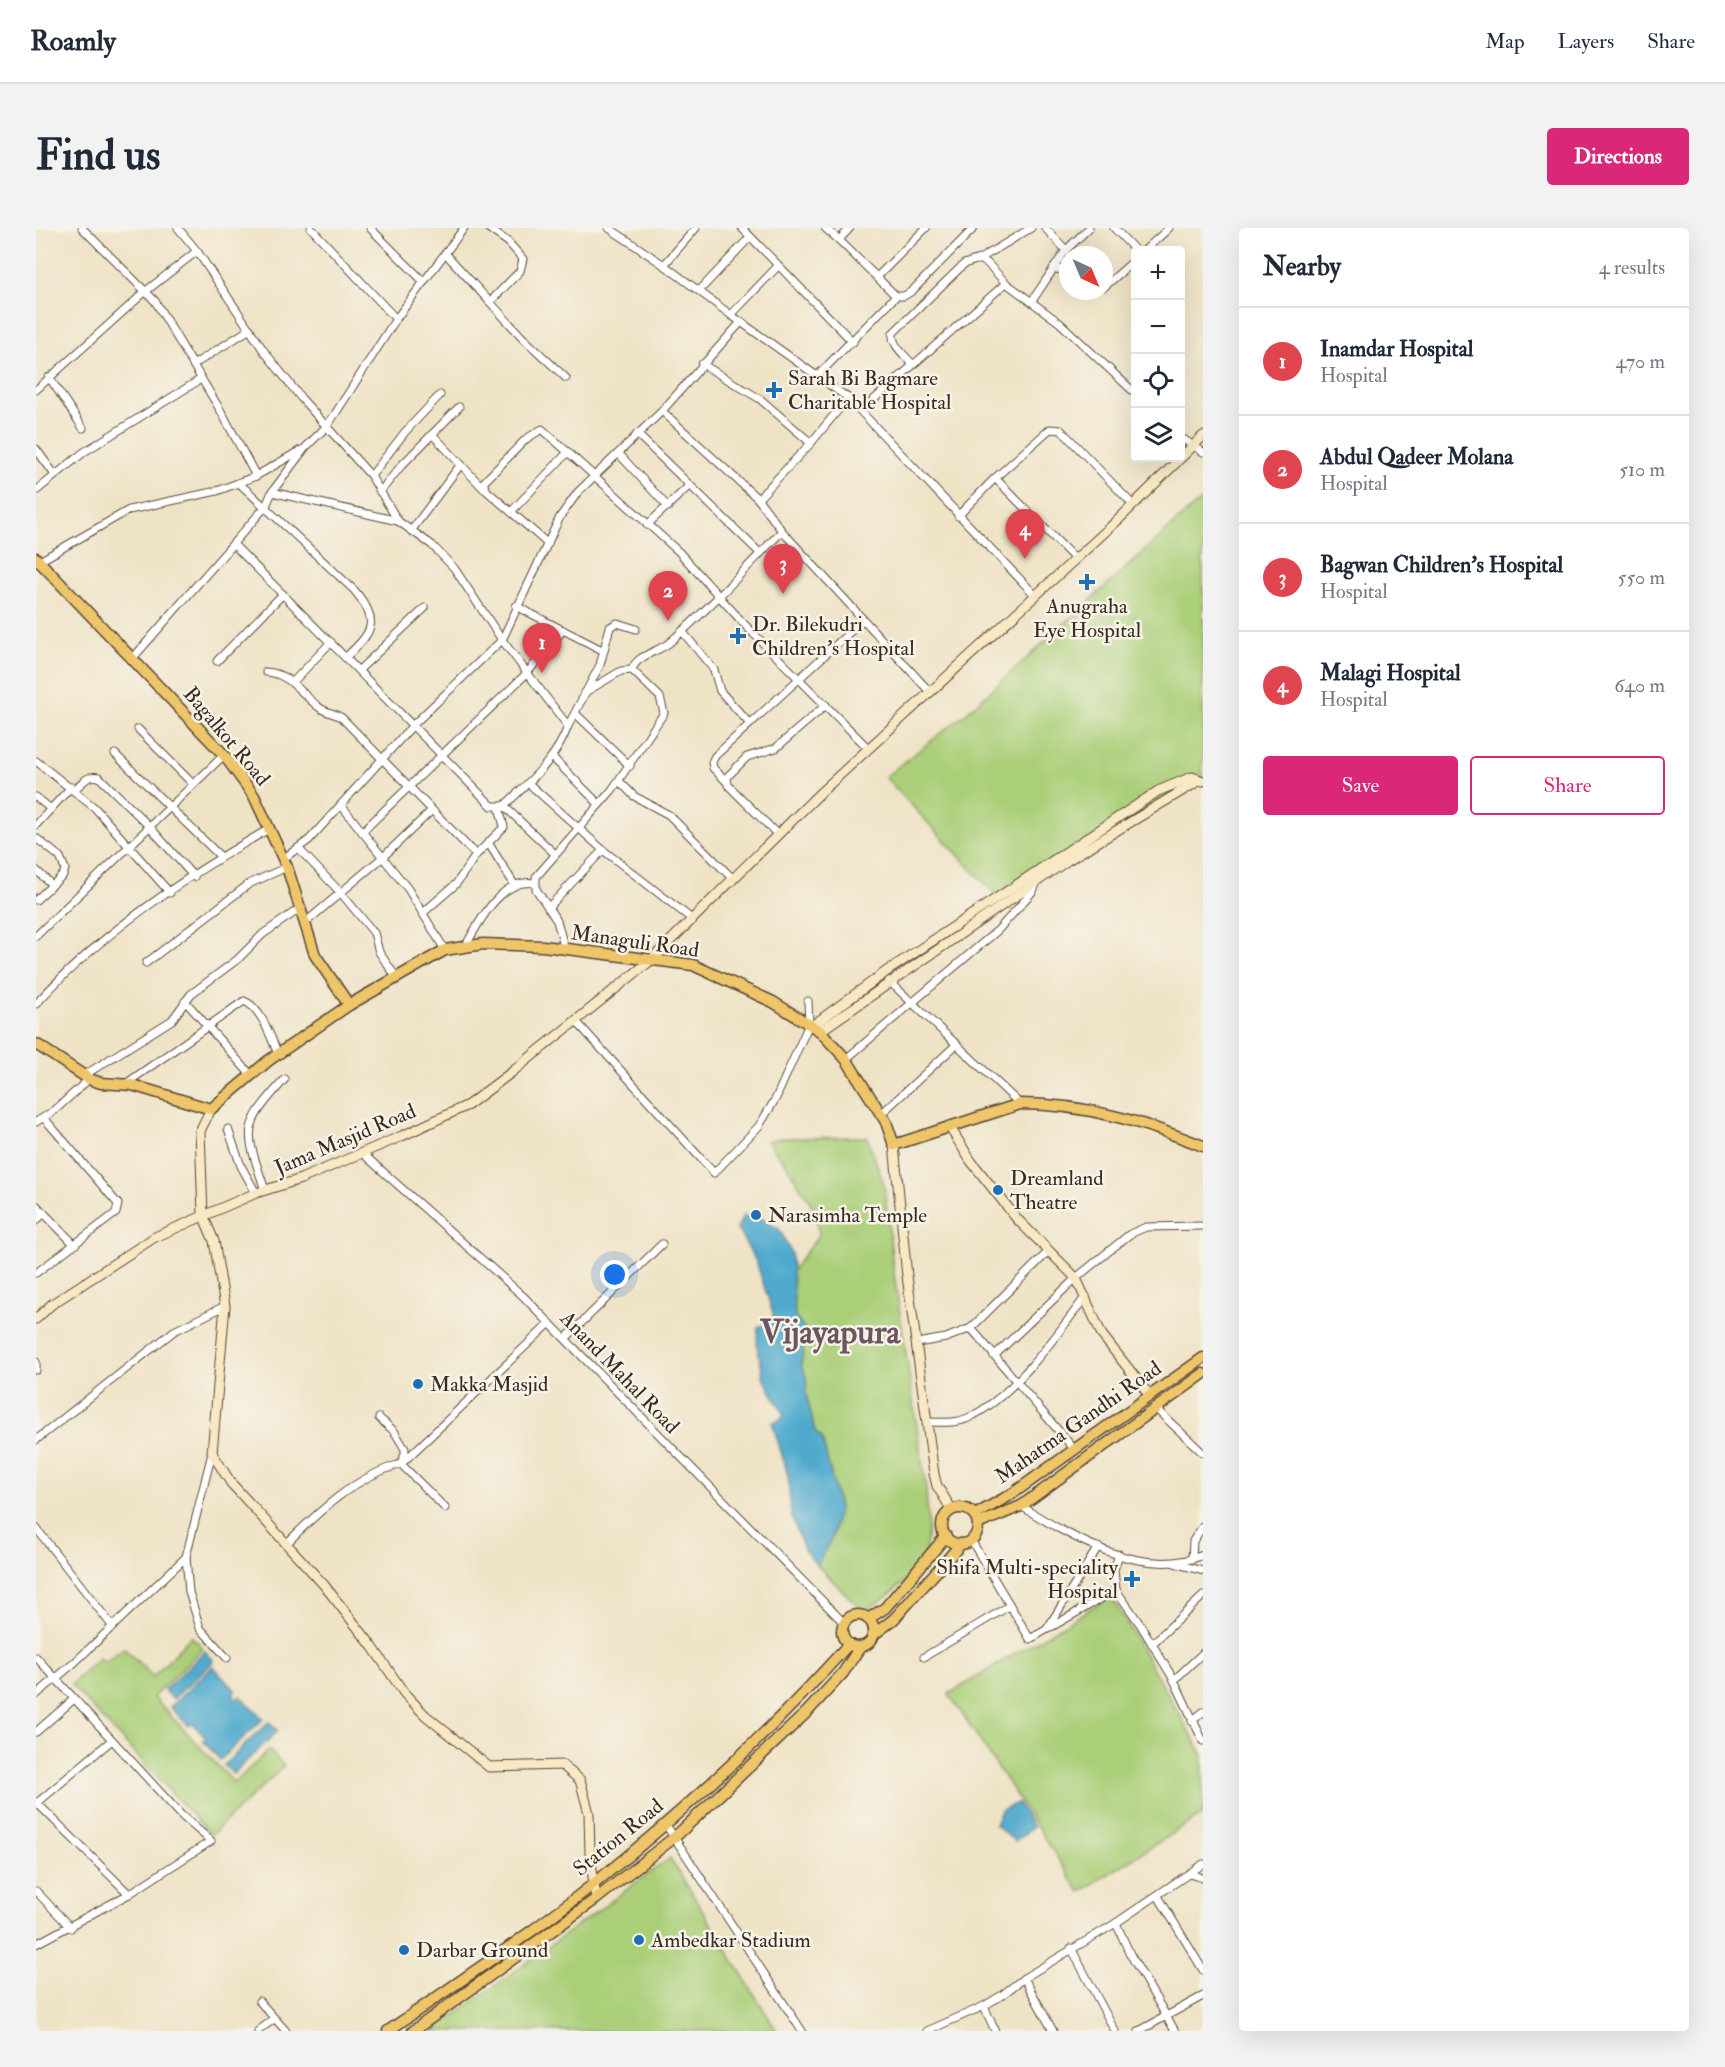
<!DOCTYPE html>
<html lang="en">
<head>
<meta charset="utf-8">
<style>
	body { margin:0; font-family:"IM FELL Double Pica",serif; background:#f2f2f3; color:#1f2937 }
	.controls { position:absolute; right:18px; top:18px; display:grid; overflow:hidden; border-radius:6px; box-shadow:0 6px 24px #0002 }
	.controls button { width:54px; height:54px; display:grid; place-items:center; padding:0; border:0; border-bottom:2px solid #e0e1e3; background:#fff; color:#1f2937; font:30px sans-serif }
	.compass { position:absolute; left:1023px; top:18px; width:54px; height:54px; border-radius:50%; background:#fff; box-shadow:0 6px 24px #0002; rotate:136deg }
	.you { position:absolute; left:579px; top:1047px; width:21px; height:21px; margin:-15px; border:4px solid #fff; border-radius:50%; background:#1a73e8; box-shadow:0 0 0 9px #1a73e833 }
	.badge { display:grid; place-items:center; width:39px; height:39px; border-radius:50%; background:#db2777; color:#fff; font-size:20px; font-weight:700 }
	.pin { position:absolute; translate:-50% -50px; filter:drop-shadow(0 2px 3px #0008) }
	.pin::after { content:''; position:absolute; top:32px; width:21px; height:18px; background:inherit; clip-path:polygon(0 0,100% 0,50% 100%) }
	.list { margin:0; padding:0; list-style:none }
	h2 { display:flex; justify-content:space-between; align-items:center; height:78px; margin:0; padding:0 24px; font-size:26px }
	h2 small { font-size:20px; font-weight:400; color:#747a83 }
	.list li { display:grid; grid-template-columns:39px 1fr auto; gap:18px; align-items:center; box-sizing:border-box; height:108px; padding:0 24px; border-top:2px solid #e0e1e3 }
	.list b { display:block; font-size:22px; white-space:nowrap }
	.list p { margin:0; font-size:20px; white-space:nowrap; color:#747a83 }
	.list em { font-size:20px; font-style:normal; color:#747a83 }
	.actions { display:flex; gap:12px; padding:18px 24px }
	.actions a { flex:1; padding:14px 0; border:2px solid #db2777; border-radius:6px; text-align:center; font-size:21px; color:#db2777 }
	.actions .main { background:#db2777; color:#fff }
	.icon { flex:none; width:33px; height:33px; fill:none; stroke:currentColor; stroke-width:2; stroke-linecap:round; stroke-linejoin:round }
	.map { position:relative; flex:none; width:1167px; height:1803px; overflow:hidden; border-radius:6px }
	header { display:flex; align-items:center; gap:36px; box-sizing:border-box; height:84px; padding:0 30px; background:#fff; border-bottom:2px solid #e0e1e3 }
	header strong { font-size:28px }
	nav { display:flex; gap:33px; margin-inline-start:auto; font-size:21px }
	.intro { display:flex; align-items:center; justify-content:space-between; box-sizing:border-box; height:144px; padding:0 36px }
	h1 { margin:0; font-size:42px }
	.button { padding:15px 27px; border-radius:6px; background:#db2777; color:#fff; font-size:21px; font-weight:700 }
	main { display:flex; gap:36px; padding:0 36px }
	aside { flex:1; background:#fff; border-radius:6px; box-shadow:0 6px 24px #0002 }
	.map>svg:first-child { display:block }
</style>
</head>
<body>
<header>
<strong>Roamly</strong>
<nav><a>Map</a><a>Layers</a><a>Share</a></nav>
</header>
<div class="intro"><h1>Find us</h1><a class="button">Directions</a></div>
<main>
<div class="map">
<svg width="1167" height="1803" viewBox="0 0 1167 1803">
	<rect width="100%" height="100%" fill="#f7f3e8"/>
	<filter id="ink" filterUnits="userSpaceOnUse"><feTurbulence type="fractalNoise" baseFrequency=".0167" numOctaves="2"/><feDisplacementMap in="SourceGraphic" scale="12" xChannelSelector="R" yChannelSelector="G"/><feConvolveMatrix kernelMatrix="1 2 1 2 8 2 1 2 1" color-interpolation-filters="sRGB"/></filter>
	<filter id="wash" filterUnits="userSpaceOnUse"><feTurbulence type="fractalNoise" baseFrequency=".008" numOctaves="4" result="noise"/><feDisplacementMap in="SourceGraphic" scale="24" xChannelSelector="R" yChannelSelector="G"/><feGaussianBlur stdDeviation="1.35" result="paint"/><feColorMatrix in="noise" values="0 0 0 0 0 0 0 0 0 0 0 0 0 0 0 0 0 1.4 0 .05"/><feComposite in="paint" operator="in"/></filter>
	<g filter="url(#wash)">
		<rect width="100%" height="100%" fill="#efe3c6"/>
		<!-- green -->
		<g fill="#aacf78" stroke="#727c4b" stroke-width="1.5">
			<path d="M1167 270V552L960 667 849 549 928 487Z"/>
			<path d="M831 909 848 956 857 1039 890 1260C891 1278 895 1316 886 1331 874 1352 849 1373 827 1383L781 1337 796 1309 803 1279 786 1211 779 1204 770 1165 771 1151 765 1138 770 1102 759 1089 755 1044 783 1007 779 982 752 939 731 913 744 910Z"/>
			<path d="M1075 1368 1167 1527V1586L1044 1664 913 1466Z"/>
			<path d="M155 1408 167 1420 117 1469 198 1555 233 1522 248 1538 175 1607 35 1457 63 1430 69 1434 88 1420 117 1449Z"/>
			<path d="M634 1630 741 1803H397Z"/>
		</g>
		<!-- water -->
		<g fill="#50aace" stroke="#466a76" stroke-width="1.5">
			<path d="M707 988 726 990 744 1002 755 1025 759 1089 770 1102 765 1138 771 1151 770 1165 779 1204 786 1211 803 1279 796 1309 781 1337 769 1323 755 1288 752 1247 736 1194 744 1192 748 1186 728 1151 721 1117 722 1099 732 1096 737 1091V1085L720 1033 701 1001Z"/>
			<path d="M169 1423 178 1433 137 1471 128 1462Z"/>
			<path d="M177 1438 200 1463 197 1466 201 1471 205 1468 227 1491 184 1532 167 1513 170 1510 156 1495 153 1498 134 1479Z"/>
			<path d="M233 1494 242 1503 197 1546 188 1537Z"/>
			<path d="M982 1575 997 1599 979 1613 959 1597 965 1582Z"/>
		</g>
	</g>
	<g filter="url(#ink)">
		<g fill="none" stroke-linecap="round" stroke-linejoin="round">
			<!-- street casing -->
			<g stroke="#564637" stroke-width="9">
				<g id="street">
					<path d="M46 0 119 73 186 185 220 248"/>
					<path d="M142 0 161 23 228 123 265 170 335 248 362 293 396 317 418 340 466 412 532 498C521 531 493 554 468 578H456L197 316"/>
					<path d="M275 0 360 91"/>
					<path d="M334 0 387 53"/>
					<path d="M452 0 472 14 487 31 484 43 454 74"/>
					<path d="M573 0 628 37 695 87 812 170 999 367"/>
					<path d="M706 0 817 114"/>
					<path d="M789 0 803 12"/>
					<path d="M1009 0 1030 22"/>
					<path d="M1078 0 1100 23"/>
					<path d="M1109 22 1133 0"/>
					<path d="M409 25 486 109 530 150"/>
					<path d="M942 32 995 0"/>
					<path d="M628 37 660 0"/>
					<path d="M1017 41 1032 42"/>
					<path d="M841 49 890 0"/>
					<path d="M1068 59 1100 31"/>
					<path d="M664 62 714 9"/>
					<path d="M860 68H868L876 63 938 0"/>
					<path d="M996 73 1030 22 1053 0"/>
					<path d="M695 87 742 38"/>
					<path d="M666 136 724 171 775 215"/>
					<path d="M157 137 214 101"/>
					<path d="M877 137C870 128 855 117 857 105L928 36 943 31 951 35 970 55"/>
					<path d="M783 146 860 68 803 12 814 0"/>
					<path d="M13 149 47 200"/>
					<path d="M0 162 110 63 161 23"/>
					<path d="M826 182 970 55 1024 95 1100 166"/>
					<path d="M626 183 722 271 775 215 812 170"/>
					<path d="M396 206 448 261"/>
					<path d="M601 206 724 325"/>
					<path d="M1144 209 1167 224"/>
					<path d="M0 221 19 247"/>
					<path d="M583 226 632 279"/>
					<path d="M335 248 369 204 404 167"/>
					<path d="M959 250 1039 331"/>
					<path d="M203 255 318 362C344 393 338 403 310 429"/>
					<path d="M0 263 48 224 165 151"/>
					<path d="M236 264 362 293"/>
					<path d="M344 264 365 238 423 179"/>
					<path d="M722 271 746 303 894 464"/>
					<path d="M475 284 532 224"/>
					<path d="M922 288 959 250 1014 201 1025 202 1097 277"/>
					<path d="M611 297 654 257"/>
					<path d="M375 303 425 236"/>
					<path d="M512 316 451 263 447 255 490 211 506 201 643 324 709 397 832 520"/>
					<path d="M2 334 93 282 181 263 220 248 265 222"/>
					<path d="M480 378 568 423"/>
					<path d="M646 403 678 442 684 463 714 496"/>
					<path d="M97 430 230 278 236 264 269 220 292 197 360 91 428 0"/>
					<path d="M181 433 247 366"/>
					<path d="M323 442 389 380"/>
					<path d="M596 442C600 427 622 424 633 415 673 381 709 341 746 303"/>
					<path d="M230 444C254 445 266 467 284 480 291 485 299 485 306 490L440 627 468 599 463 579"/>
					<path d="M256 455 295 414"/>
					<path d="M540 486 594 538"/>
					<path d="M532 498 564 437 574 399 581 395 600 401"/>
					<path d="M102 501 157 556"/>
					<path d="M79 526 185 629"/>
					<path d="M516 529 563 576"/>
					<path d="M0 533 59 580 134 665"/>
					<path d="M583 553 598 568 633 587 697 651"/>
					<path d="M690 553 677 540 676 534 679 528 827 392"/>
					<path d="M492 555 567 622 657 692"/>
					<path d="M38 562C46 555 52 546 63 549L113 598 158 649"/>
					<path d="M0 569 15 581"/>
					<path d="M305 577 372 661 409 722"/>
					<path d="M468 578 519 626"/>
					<path d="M0 597 35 559"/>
					<path d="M326 604 491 445 527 402"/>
					<path d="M742 607 692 557 691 549 711 529 740 520 790 477"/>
					<path d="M0 610 24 629 29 641 27 647 0 672"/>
					<path d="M453 616 478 656"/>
					<path d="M262 620 305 665 338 705 343 724 360 749"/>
					<path d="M247 631 273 612 377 497 466 412 524 289 542 264 626 183 705 94"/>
					<path d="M0 642 16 657"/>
					<path d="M512 680 567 622"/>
					<path d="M388 684 420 656 440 627"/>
					<path d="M270 694 347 629 396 582"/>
					<path d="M0 708 188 527"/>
					<path d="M429 719C443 694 465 650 498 655"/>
					<path d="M529 722 521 693 500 661V649L576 562 628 485 624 469 596 442 585 443 548 465"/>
					<path d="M110 735 213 656 251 639"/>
					<path d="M853 753 984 876"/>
					<path d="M149 773 215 847"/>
					<path d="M0 776C63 706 152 647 233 601"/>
					<path d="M539 792 678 945 723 898 740 870 773 796 772 773"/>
					<path d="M810 831 962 702 997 663 1001 654"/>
					<path d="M47 848 136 792 155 766 202 731 227 706 266 679"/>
					<path d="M88 857 208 773C225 779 235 810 242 826"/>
					<path d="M845 886 921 816"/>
					<path d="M0 894 18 883 53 851"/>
					<path d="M192 901 205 938 220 965"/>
					<path d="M326 925 487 1068 808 1395"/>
					<path d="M229 962C209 901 204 901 249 851"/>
					<path d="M0 977 39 1017"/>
					<path d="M0 993 8 985"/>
					<path d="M0 1045 80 985 82 976 8 890"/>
					<path d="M935 1100 1038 1221"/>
					<path d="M530 1110 626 1016"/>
					<path d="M881 1115 910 1110 935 1100 1013 1023"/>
					<path d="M958 1128 1040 1050 1094 1006 1110 999 1167 998"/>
					<path d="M0 1134V1142"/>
					<path d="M1120 1181 1167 1225"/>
					<path d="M343 1190 358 1203 369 1221V1226L366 1233"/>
					<path d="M891 1194C904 1194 920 1196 932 1190 976 1170 1022 1106 1050 1068"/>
					<path d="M0 1212 138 1103 189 1078"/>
					<path d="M365 1236 409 1280"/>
					<path d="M985 1278C1035 1309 1106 1352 1167 1327"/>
					<path d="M0 1300 77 1399"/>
					<path d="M935 1312 994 1411 1080 1362 1078 1342 1083 1326"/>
					<path d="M250 1316C282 1284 320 1248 365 1236L514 1095"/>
					<path d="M150 1329 153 1364 164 1400 191 1430"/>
					<path d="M1156 1331 1157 1313 1167 1298"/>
					<path d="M1138 1335 1167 1343"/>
					<path d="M1080 1362 1104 1396 1138 1452 1167 1513"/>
					<path d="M1011 1401 1062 1319"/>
					<path d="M1116 1416 1167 1368"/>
					<path d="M0 1429 146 1588 175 1613 93 1666 0 1716"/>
					<path d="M888 1429 973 1378"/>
					<path d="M1138 1452 1167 1425"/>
					<path d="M0 1467 38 1435 150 1329 176 1225"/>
					<path d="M1156 1493 1167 1484"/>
					<path d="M0 1504 38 1471"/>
					<path d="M0 1574 93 1666"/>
					<path d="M1 1575 76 1512"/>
					<path d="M630 1597 766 1803"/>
					<path d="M1153 1646 1167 1650"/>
					<path d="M0 1663 35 1700"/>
					<path d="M1122 1668 1167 1742"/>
					<path d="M1080 1695 1094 1726 1139 1803"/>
					<path d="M1035 1720 1079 1803"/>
					<path d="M988 1750 1017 1803"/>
					<path d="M223 1773 250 1803"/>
					<path d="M948 1778 959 1803"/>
					<path d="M222 1803 238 1791"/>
					<path d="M891 1803 948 1778 966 1767 988 1750 1080 1695 1167 1636"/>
					<path d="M1103 1803 1167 1768"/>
				</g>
			</g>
			<!-- secondary casing -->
			<g stroke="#564637" stroke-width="11">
				<g id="secondary">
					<path d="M776 798 851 743 1122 563 1156 549 1167 553"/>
					<path d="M784 803 1032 632 1164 552"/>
					<path d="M175 881 164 903 167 987 178 1013 189 1078 176 1225 195 1255 288 1357 336 1418 368 1465 389 1487 453 1539 526 1537 544 1552 553 1585 554 1626 560 1671"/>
					<path d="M913 898 935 933 981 991 1040 1050 1066 1107 1114 1168"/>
					<path d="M858 917 871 1048 898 1246 901 1258 916 1282"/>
					<path d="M0 1091 16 1076 119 1009 220 965 265 951 366 908 432 877 476 844 614 733 784 565 1082 292 1167 208"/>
				</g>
			</g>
			<!-- primary casing -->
			<g stroke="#564637" stroke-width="13">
				<g id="primary">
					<path d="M0 330 188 527 218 568 251 639 279 727 313 777"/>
					<path d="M0 816 53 851 65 855 96 857 175 881 232 833 271 806 313 777 409 722 447 716 507 718 657 737 737 774 784 803 810 831 850 894 858 917 984 876C1050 876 1107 894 1167 918"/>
					<circle cx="924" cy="1298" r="18"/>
					<path d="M939 1287 976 1266 1167 1130"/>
					<path d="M942 1296 985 1278 1167 1146"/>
					<circle cx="822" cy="1403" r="16"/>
					<path d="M832 1391 849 1380 910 1308"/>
					<path d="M837 1407 858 1391 925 1316"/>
					<path d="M352 1803C422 1754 494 1707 560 1654 650 1582 735 1503 812 1417"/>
					<path d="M377 1803 560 1671 640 1608 771 1484 807 1445 824 1419"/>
				</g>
			</g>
			<!-- street -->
			<use href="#street" stroke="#fff" stroke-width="7"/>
			<!-- secondary -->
			<use href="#secondary" stroke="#f8e8c3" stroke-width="9"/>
			<!-- primary -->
			<use href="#primary" stroke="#eec569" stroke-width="10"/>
		</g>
	</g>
	<!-- markers -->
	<g fill="#1f6fb2" stroke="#f7f3e8" stroke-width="2">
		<path d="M735 153h6v6h6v6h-6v6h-6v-6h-6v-6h6z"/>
		<path d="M1048 345h6v6h6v6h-6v6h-6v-6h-6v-6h6z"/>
		<path d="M699 399h6v6h6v6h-6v6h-6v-6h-6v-6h6z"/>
		<circle cx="962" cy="962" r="6"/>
		<circle cx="720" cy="987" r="6"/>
		<circle cx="382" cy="1156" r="6"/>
		<path d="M1093 1342h6v6h6v6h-6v6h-6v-6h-6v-6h6z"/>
		<circle cx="603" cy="1712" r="6"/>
		<circle cx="368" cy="1722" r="6"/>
	</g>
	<g text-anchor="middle" stroke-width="5" stroke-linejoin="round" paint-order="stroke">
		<!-- poi labels -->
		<g font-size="21" fill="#3b2a1e" stroke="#f7f3e8" text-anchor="start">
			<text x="752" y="157">Sarah Bi Bagmare<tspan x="752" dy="24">Charitable Hospital</tspan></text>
			<text x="1051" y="385" text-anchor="middle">Anugraha<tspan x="1051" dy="24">Eye Hospital</tspan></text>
			<text x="716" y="403">Dr. Bilekudri<tspan x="716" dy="24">Children's Hospital</tspan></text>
			<text x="974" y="957">Dreamland<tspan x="974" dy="24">Theatre</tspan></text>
			<text x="732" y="994">Narasimha Temple</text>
			<text x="394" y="1163">Makka Masjid</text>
			<text x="1082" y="1346" text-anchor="end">Shifa Multi-speciality<tspan x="1082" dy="24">Hospital</tspan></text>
			<text x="615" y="1719">Ambedkar Stadium</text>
			<text x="380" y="1729">Darbar Ground</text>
		</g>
		<!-- street labels -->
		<g font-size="21" fill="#3b2a1e" stroke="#f7f3e8">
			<text transform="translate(191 508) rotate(50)" y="7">Bagalkot Road</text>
			<text transform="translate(599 713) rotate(8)" y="7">Managuli Road</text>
			<text transform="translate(309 911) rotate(-23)" y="7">Jama Masjid Road</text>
			<text transform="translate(584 1144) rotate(46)" y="7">Anand Mahal Road</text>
			<text transform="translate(1042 1194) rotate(-35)" y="7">Mahatma Gandhi Road</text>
			<text transform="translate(582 1609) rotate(-39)" y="7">Station Road</text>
		</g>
		<!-- town labels -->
		<g font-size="33" font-weight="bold" fill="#6b5560" stroke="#f7f3e8">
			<text x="794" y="1115">Vijayapura</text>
		</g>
	</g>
</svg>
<div class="controls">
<button>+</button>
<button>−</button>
<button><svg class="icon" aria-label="locate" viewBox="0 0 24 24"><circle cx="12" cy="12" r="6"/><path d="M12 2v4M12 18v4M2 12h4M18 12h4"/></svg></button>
<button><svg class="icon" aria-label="layers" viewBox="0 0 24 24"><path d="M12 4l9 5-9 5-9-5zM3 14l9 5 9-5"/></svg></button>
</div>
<svg class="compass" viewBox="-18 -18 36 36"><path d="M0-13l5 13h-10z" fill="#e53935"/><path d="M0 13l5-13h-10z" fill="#747a83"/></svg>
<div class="you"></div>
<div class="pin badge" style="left:506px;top:445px;background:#e0444e">1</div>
<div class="pin badge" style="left:632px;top:393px;background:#e0444e">2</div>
<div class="pin badge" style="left:747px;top:366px;background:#e0444e">3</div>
<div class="pin badge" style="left:989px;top:331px;background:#e0444e">4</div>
</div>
<aside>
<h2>Nearby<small>4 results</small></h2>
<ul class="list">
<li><span class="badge" style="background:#e0444e">1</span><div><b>Inamdar Hospital</b><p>Hospital</p></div><em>470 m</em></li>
<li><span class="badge" style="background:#e0444e">2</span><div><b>Abdul Qadeer Molana</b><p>Hospital</p></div><em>510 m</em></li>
<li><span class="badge" style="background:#e0444e">3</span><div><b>Bagwan Children's Hospital</b><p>Hospital</p></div><em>550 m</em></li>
<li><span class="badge" style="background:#e0444e">4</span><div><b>Malagi Hospital</b><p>Hospital</p></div><em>640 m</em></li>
</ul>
<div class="actions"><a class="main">Save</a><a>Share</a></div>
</aside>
</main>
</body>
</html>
